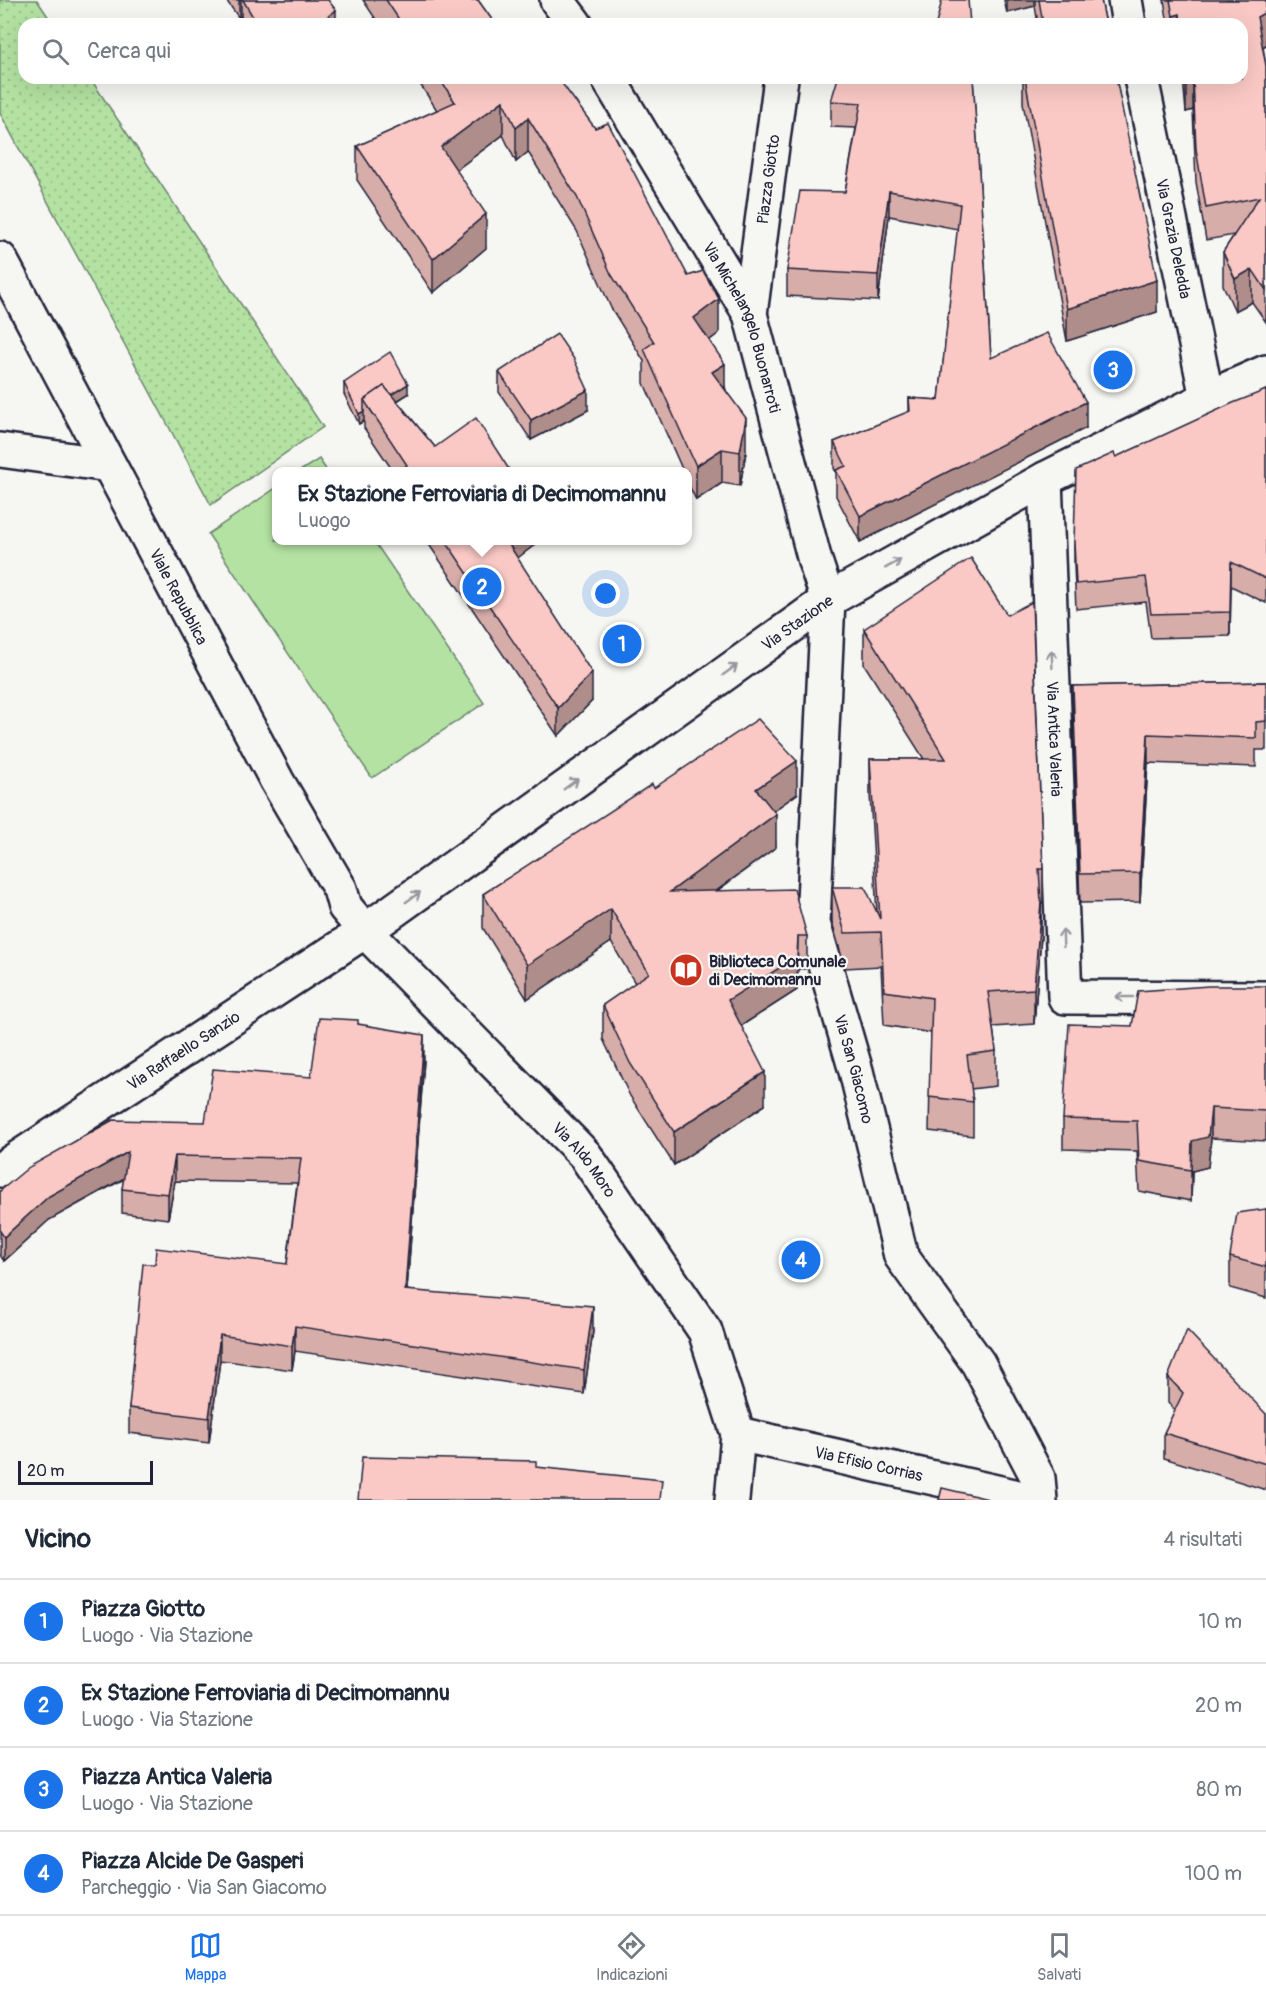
<!DOCTYPE html>
<html lang="it">
<head>
<meta charset="utf-8">
<style>
	body { margin:0; font-family:Pangolin,sans-serif; background:#f2f2f3; color:#1f2937 }
	.scale { position:absolute; left:18px; bottom:15px; width:135px; box-sizing:border-box; padding-left:6px; border:3px solid #22223b; border-top:0; font-size:16px; line-height:21px; white-space:nowrap; color:#22223b; -webkit-text-stroke:4px #f6f6f2; paint-order:stroke }
	.you { position:absolute; left:606px; top:594px; width:21px; height:21px; margin:-15px; border:4px solid #fff; border-radius:50%; background:#1a73e8; box-shadow:0 0 0 9px #1a73e833 }
	.badge { display:grid; place-items:center; width:39px; height:39px; border-radius:50%; background:#1a73e8; color:#fff; font-size:20px; font-weight:700 }
	.pin { position:absolute; translate:-50% -50%; border:3px solid #fff; box-shadow:0 2px 6px #0006 }
	.popup { position:absolute; left:272px; top:467px; width:420px; height:78px; box-sizing:border-box; display:grid; place-content:center; border-radius:12px; background:#fff; filter:drop-shadow(0 2px 4px #0005); font-size:20px; white-space:nowrap; color:#747a83 }
	.popup b { font-size:22px; color:#1f2937 }
	.popup::after { content:''; position:absolute; left:50%; top:100%; margin-left:-12px; border:12px solid transparent; border-top-color:#fff }
	.list { margin:0; padding:0; list-style:none }
	h2 { display:flex; justify-content:space-between; align-items:center; height:78px; margin:0; padding:0 24px; font-size:26px }
	h2 small { font-size:20px; font-weight:400; color:#747a83 }
	.list li { display:grid; grid-template-columns:39px 1fr auto; gap:18px; align-items:center; box-sizing:border-box; height:84px; padding:0 24px; border-top:2px solid #e0e1e3 }
	.list b { display:block; font-size:22px; white-space:nowrap }
	.list p { margin:0; font-size:20px; white-space:nowrap; color:#747a83 }
	.list em { font-size:20px; font-style:normal; color:#747a83 }
	.icon { flex:none; width:33px; height:33px; fill:none; stroke:currentColor; stroke-width:2; stroke-linecap:round; stroke-linejoin:round }
	.map { position:relative; flex:none; width:1266px; height:1500px; overflow:hidden }
	.search { position:absolute; background:#fff; box-shadow:0 6px 24px #0002; left:18px; right:18px; top:18px; height:66px; display:flex; align-items:center; gap:15px; box-sizing:border-box; padding:0 21px; border-radius:18px; color:#747a83; font-size:22px }
	.sheet { height:414px; background:#fff }
	nav { display:flex; justify-content:space-around; align-items:center; box-sizing:border-box; height:84px; border-top:2px solid #e0e1e3; background:#fff; font-size:16px; color:#747a83 }
	nav a { display:grid; justify-items:center; gap:3px }
	nav .on { color:#1a73e8 }
	.map>svg:first-child { display:block }
</style>
</head>
<body>
<div class="map">
<svg width="1266" height="1500" viewBox="0 0 1266 1500">
	<defs>
		<pattern id="grass-dots" width="8" height="8" patternUnits="userSpaceOnUse" patternTransform="scale(1.5)"><rect width="8" height="8" fill="#b3e2a2"/><path d="M2 2h.1M6 6h.1" fill="none" stroke="#9ac28c" stroke-width="1.8" stroke-linecap="round"/></pattern>
	</defs>
	<rect width="100%" height="100%" fill="#f6f6f2"/>
	<filter id="ink" filterUnits="userSpaceOnUse"><feTurbulence type="fractalNoise" baseFrequency=".0167" numOctaves="2"/><feDisplacementMap in="SourceGraphic" scale="12" xChannelSelector="R" yChannelSelector="G"/><feConvolveMatrix kernelMatrix="1 2 1 2 8 2 1 2 1" color-interpolation-filters="sRGB"/></filter>
	<g filter="url(#ink)">
		<!-- grass -->
		<path fill="url(#grass-dots)" stroke="#6a826e" stroke-width="1.5" d="M0 0H37L53 24H24V78H90L323 427 211 505 0 113Z"/>
		<!-- green -->
		<g fill="#b3e2a2" stroke="#6a826e" stroke-width="1.5">
			<path d="M319 459 327 471H300Z"/>
			<path d="M276 488V540L374 541 484 703 372 778 208 534Z"/>
		</g>
		<g fill="none" stroke-linecap="round" stroke-linejoin="round">
			<!-- street casing -->
			<g stroke="#22223b" stroke-width="38">
				<g id="street">
					<path d="M557 0 575 24"/>
					<path d="M1125 0 1129 24"/>
					<path id="s1" d="M608 78 750 314 815 561 828 600 813 923 856 1071 901 1256 978 1363 1038 1478 1040 1500"/>
					<path id="s2" d="M1141 78 1207 398"/>
					<path id="s3" d="M750 314 781 78"/>
					<path d="M0 450 109 465"/>
					<path id="s4" d="M1045 479 1065 997 1266 998"/>
					<path id="s5" d="M0 1170 365 931"/>
					<path id="s6" d="M738 1434 1032 1500"/>
				</g>
			</g>
			<!-- secondary casing -->
			<g stroke="#22223b" stroke-width="38">
				<g id="secondary">
					<path id="s7" d="M0 259 277 781 340 889 345 907 365 931 585 1155 705 1331 738 1434 732 1500"/>
					<path id="s8" d="M365 931 828 600 1045 479 1207 398 1266 372"/>
				</g>
			</g>
			<!-- street -->
			<use href="#street" stroke="#f6f6f2" stroke-width="33"/>
			<!-- secondary -->
			<use href="#secondary" stroke="#f6f6f2" stroke-width="33"/>
		</g>
		<!-- wall -->
		<g fill="#d7ada9" stroke="#22223b" stroke-width="1.5">
			<path d="M226 0H328L336 24H246L241 17 239 18Z"/>
			<path d="M363 0H478L495 24H379Z"/>
			<path d="M1004 0H1101L1106 24H1038L1035 6 1007 13Z"/>
			<path d="M1164 0H1266V45L1263 47 1266 66V322L1252 302 1235 311 1223 285V252L1234 235 1206 240 1196 182 1193 110 1186 112 1183 78H1242V24H1168Z"/>
			<path d="M416 78H558L688 276 719 333 710 340 746 452 740 486 722 483 696 500 687 481V471H683L644 383V361L611 308 577 231 528 152 516 162 503 135 456 170 486 248 433 293 357 180V146L437 110Z"/>
			<path d="M973 78 991 358 1086 428 860 542 836 496V473L834 468V442L909 412V398L939 400 958 229 889 216 878 301 787 296V270L845 192 856 128 831 127V101Z"/>
			<path d="M1023 78H1116L1157 312 1067 341 1023 103Z"/>
			<path d="M499 372 588 410 531 440 499 392Z"/>
			<path d="M344 383 408 394 397 401 435 447 510 471H393L364 428V421L359 424 344 394Z"/>
			<path d="M1266 390V603L1231 586 1230 636 1151 638 1146 602 1076 609 1074 566V542L1116 457Z"/>
			<path d="M426 540H537V543L517 558 592 701 558 736Z"/>
			<path d="M864 629 1043 869V903H1041V936L1034 1024 993 1027 996 1051V1086L971 1089 973 1102V1136L929 1131 931 1033 884 1025 881 966 845 968 832 922V887L877 914 870 794V759H924L864 664Z"/>
			<path d="M1266 682V750H1256V767L1148 763 1140 902 1080 903 1073 714V686Z"/>
			<path d="M654 788 797 794 773 811 776 847 717 891 807 936V969H798L797 990 741 1026 765 1105 674 1165 630 1096 603 1039V1005L635 983 611 942 527 999 483 928V894Z"/>
			<path d="M1266 986V1141L1211 1138 1208 1167 1192 1171 1191 1201 1139 1191 1137 1151 1063 1149V1119L1132 1026Z"/>
			<path d="M358 1024 424 1060 407 1290 593 1331 584 1394 295 1351 292 1370 220 1360 209 1443 129 1433V1408L155 1264H287L297 1183 175 1181 168 1219 122 1213V1189L124 1179 49 1220 4 1261 0 1255V1191L205 1122 311 1077Z"/>
			<path d="M1266 1209V1298L1230 1288V1257Z"/>
			<path d="M1168 1377 1266 1414V1490L1164 1458V1433L1175 1410 1168 1403Z"/>
		</g>
		<!-- shaded-wall -->
		<g fill="#af8d8a" stroke="#22223b" stroke-width="1.5">
			<path d="M239 0H241V17L239 18Z"/>
			<path d="M1007 0H1035V6L1007 13Z"/>
			<path d="M1266 0V45L1257 50V17Z"/>
			<path d="M336 10V24H318Z"/>
			<path d="M1180 14V24H1173V16Z"/>
			<path d="M1191 78H1193V110L1186 112V79Z"/>
			<path d="M503 101V135L441 181V147Z"/>
			<path d="M528 118V152L516 162V128Z"/>
			<path d="M889 191V216L878 301V275Z"/>
			<path d="M486 214V248L433 293V259Z"/>
			<path d="M1252 269V302L1235 311V279Z"/>
			<path d="M1157 280V312L1067 341V309Z"/>
			<path d="M719 299V333L694 352V318Z"/>
			<path d="M725 364V398L712 372Z"/>
			<path d="M408 384V394L374 415 369 408Z"/>
			<path d="M588 390V410L531 440V420Z"/>
			<path d="M1086 402V428L860 542V516Z"/>
			<path d="M364 411V421L359 424V414Z"/>
			<path d="M746 418V452L740 486V452Z"/>
			<path d="M722 449V483L696 500V466Z"/>
			<path d="M505 540H537V543L505 568Z"/>
			<path d="M1231 562V586L1230 636V612Z"/>
			<path d="M592 673V701L558 736V708Z"/>
			<path d="M1148 734V763L1140 902V873Z"/>
			<path d="M797 761V794L756 823V789Z"/>
			<path d="M776 814V847L670 925V892Z"/>
			<path d="M1041 902V936L1034 1024V989Z"/>
			<path d="M611 909V942L527 999V965Z"/>
			<path d="M798 936 797 990 728 1034V1000Z"/>
			<path d="M424 1035V1060L405 1315V1290Z"/>
			<path d="M765 1072V1105L674 1165V1132Z"/>
			<path d="M1211 1108V1138L1208 1167 1192 1171 1191 1201V1170L1192 1141Z"/>
			<path d="M128 1152V1176L49 1220 4 1261V1237L49 1196Z"/>
			<path d="M175 1156V1181L168 1219V1194Z"/>
			<path d="M593 1306V1331L584 1394V1370Z"/>
			<path d="M295 1326V1351L292 1370V1346Z"/>
			<path d="M220 1335V1360L209 1443V1418Z"/>
		</g>
		<!-- building -->
		<g fill="#fac9c5" stroke="#22223b" stroke-width="1.5">
			<path d="M243 0H328L336 10 318 24H257Z"/>
			<path d="M386 0H478L495 24H402Z"/>
			<path d="M942 0H968L970 24H936Z"/>
			<path d="M1039 0H1101L1106 24H1043Z"/>
			<path d="M1170 0H1266V12L1257 17 1266 66V290L1252 269 1235 279 1223 252 1259 197 1206 208 1196 149 1193 78H1242V24H1181L1180 14 1173 16Z"/>
			<path d="M439 78H558L595 128 608 123 688 276 703 271 719 299 694 318 725 364 712 372 746 418 740 452 722 449 696 466 644 349 654 342 611 274 577 197 528 118 516 128 503 101 441 147 486 214 433 259 357 146 455 102Z"/>
			<path d="M838 78H973L991 358 1047 333 1086 402 860 516 836 470 846 466 834 442 910 411 909 398 939 400 960 204 889 191 878 275 787 270 800 191 845 192 861 103 831 101Z"/>
			<path d="M1025 78H1116L1157 280 1067 309Z"/>
			<path d="M557 334 574 359 588 390 531 420 499 372Z"/>
			<path d="M390 352 408 384 391 395 384 386 364 400V411L359 414 344 383Z"/>
			<path d="M384 386 435 447 476 418 510 471H398L407 465 364 400Z"/>
			<path d="M1266 390V579L1231 562 1230 612 1151 614 1146 577 1076 584 1074 542 1076 470 1114 453 1116 457 1233 403Z"/>
			<path d="M445 540H506L592 673 558 708Z"/>
			<path d="M971 558 1007 615 1032 602 1043 869H1039L1041 902 1034 989 988 992 996 1051 967 1055 973 1102 929 1097 932 998 884 991 881 932 845 933 832 887H865L880 919 870 759H946L864 629Z"/>
			<path d="M1266 682V721L1256 722V738L1148 734 1140 873 1080 874 1073 686Z"/>
			<path d="M758 719 797 761 756 789 776 814 670 892 794 889 807 936H798L797 957 728 1000 765 1072 674 1132 630 1063 603 1005 649 973 611 909 527 965 483 894 652 784 654 788Z"/>
			<path d="M1209 986H1266V1111L1211 1108 1208 1137 1192 1141 1191 1170 1139 1161 1137 1121 1063 1119 1069 1024 1132 1026 1138 991Z"/>
			<path d="M319 1018 358 1020V1024L424 1035 405 1290 593 1306 584 1370 295 1326 292 1346 220 1335 209 1418 129 1408 143 1264H155L156 1248 287 1264 301 1158 175 1156 168 1194 122 1189 128 1152 49 1196 4 1237 0 1231V1191L29 1167 113 1120 205 1122 213 1069 311 1077Z"/>
			<path d="M1266 1209V1267L1230 1257 1237 1213Z"/>
			<path d="M1187 1330 1266 1414V1464L1164 1433 1183 1393 1168 1377Z"/>
			<path d="M362 1457 536 1461V1467L662 1480 660 1500H358Z"/>
			<path d="M942 1488 988 1499 987 1500H939Z"/>
		</g>
		<!-- one-way arrows -->
		<defs><path id="oneway-shaft" d="M-6 0H5M1.5-3L5.5 0L1.5 3" fill="none" stroke-width="1.6" stroke-linecap="round" stroke-linejoin="round" transform="scale(1.5)"/></defs>
		<g stroke="#9797a0">
			<use href="#oneway-shaft" transform="translate(893 564) rotate(-29)"/>
			<use href="#oneway-shaft" transform="translate(1052 659) rotate(-92)"/>
			<use href="#oneway-shaft" transform="translate(730 670) rotate(-36)"/>
			<use href="#oneway-shaft" transform="translate(571 784) rotate(-36)"/>
			<use href="#oneway-shaft" transform="translate(413 897) rotate(-35)"/>
			<use href="#oneway-shaft" transform="translate(1063 938) rotate(-92)"/>
			<use href="#oneway-shaft" transform="translate(1124 997) rotate(-180)"/>
		</g>
	</g>
	<!-- icons -->
	<defs>
		<g id="library-disc" transform="scale(1.725)"><circle r="9.5" fill="#c8321e" stroke="#f6f6f2"/><path d="M-6-4Q-3-5.5-.7-3.5V5Q-3 3-6 4ZM6-4Q3-5.5 .7-3.5V5Q3 3 6 4Z" fill="#fff"/></g>
	</defs>
	<g fill-rule="evenodd">
		<use href="#library-disc" x="686" y="970"/>
	</g>
	<g text-anchor="middle" stroke-width="4.5" stroke-linejoin="round" paint-order="stroke">
		<!-- street labels -->
		<g font-size="16" fill="#22223b" stroke="#f6f6f2">
			<text dy="6" stroke="none"><textPath href="#s3" startOffset="136">Piazza Giotto</textPath></text>
			<text dy="6" stroke="none"><textPath href="#s2" startOffset="164">Via Grazia Deledda</textPath></text>
			<text dy="6" stroke="none"><textPath href="#s1" startOffset="285">Via Michelangelo Buonarroti</textPath></text>
			<text dy="6" stroke="none"><textPath href="#s7" startOffset="382">Viale Repubblica</textPath></text>
			<text dy="6" stroke="none"><textPath href="#s8" startOffset="531">Via Stazione</textPath></text>
			<text dy="6" stroke="none"><textPath href="#s4" startOffset="260">Via Antica Valeria</textPath></text>
			<text dy="6" stroke="none"><textPath href="#s5" startOffset="219">Via Raffaello Sanzio</textPath></text>
			<text dy="6" stroke="none"><textPath href="#s1" startOffset="1047">Via San Giacomo</textPath></text>
			<text dy="6" stroke="none"><textPath href="#s7" startOffset="1083">Via Aldo Moro</textPath></text>
			<text dy="6" stroke="none"><textPath href="#s6" startOffset="134">Via Efisio Corrias</textPath></text>
		</g>
		<!-- poi labels -->
		<g font-size="16" font-weight="bold" fill="#22223b" stroke="#f6f6f2" text-anchor="start">
			<text x="709" y="967">Biblioteca Comunale<tspan x="709" dy="18">di Decimomannu</tspan></text>
		</g>
	</g>
</svg>
<div class="scale">20 m</div>
<div class="you"></div>
<div class="pin badge" style="left:622px;top:644px">1</div>
<div class="pin badge" style="left:482px;top:587px">2</div>
<div class="popup"><b>Ex Stazione Ferroviaria di Decimomannu</b>Luogo</div>
<div class="pin badge" style="left:1113px;top:370px">3</div>
<div class="pin badge" style="left:801px;top:1260px">4</div>
<div class="search"><svg class="icon" aria-label="search" viewBox="0 0 24 24"><circle cx="10" cy="10" r="6"/><path d="M15 15l6 6"/></svg>Cerca qui</div>
</div>
<section class="sheet">
<h2>Vicino<small>4 risultati</small></h2>
<ul class="list">
<li><span class="badge">1</span><div><b>Piazza Giotto</b><p>Luogo · Via Stazione</p></div><em>10 m</em></li>
<li><span class="badge">2</span><div><b>Ex Stazione Ferroviaria di Decimomannu</b><p>Luogo · Via Stazione</p></div><em>20 m</em></li>
<li><span class="badge">3</span><div><b>Piazza Antica Valeria</b><p>Luogo · Via Stazione</p></div><em>80 m</em></li>
<li><span class="badge">4</span><div><b>Piazza Alcide De Gasperi</b><p>Parcheggio · Via San Giacomo</p></div><em>100 m</em></li>
</ul>
</section>
<nav>
<a class="on"><svg class="icon" aria-label="map" viewBox="0 0 24 24"><path d="M3 6l6-2 6 2 6-2v14l-6 2-6-2-6 2zM9 4v14M15 6v14"/></svg>Mappa</a>
<a><svg class="icon" aria-label="directions" viewBox="0 0 24 24"><path d="M12 3l9 9-9 9-9-9zM9 14v-3h6M13 9l2 2-2 2"/></svg>Indicazioni</a>
<a><svg class="icon" aria-label="saved" viewBox="0 0 24 24"><path d="M7 4h10v16l-5-4-5 4z"/></svg>Salvati</a>
</nav>
</body>
</html>
